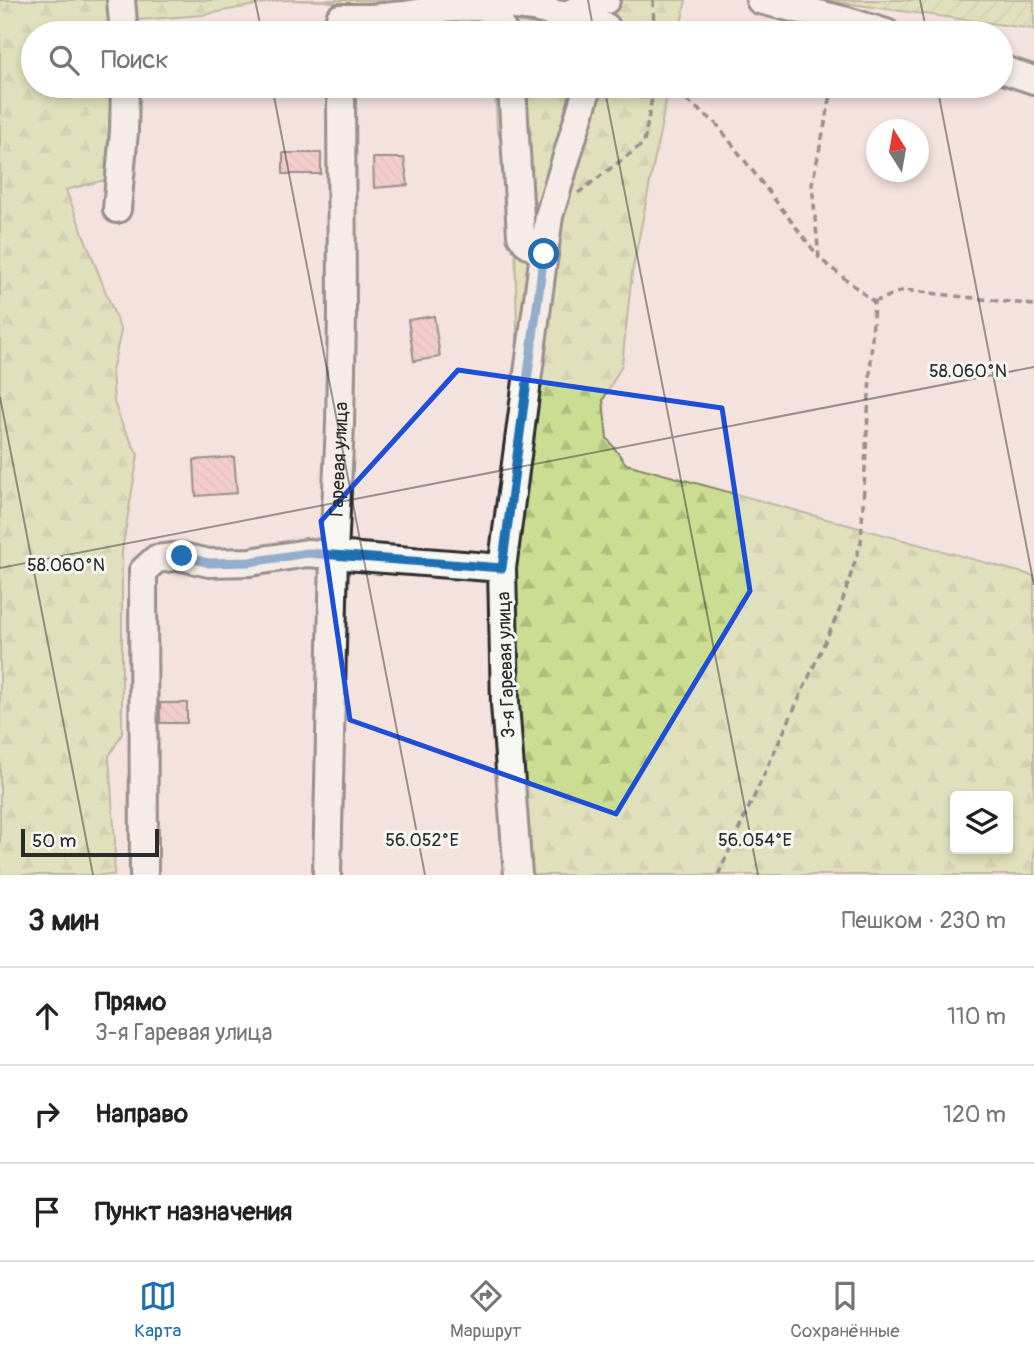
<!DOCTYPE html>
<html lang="ru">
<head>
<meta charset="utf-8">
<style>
	body { margin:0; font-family:Pangolin,sans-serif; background:#f6f6f6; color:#222 }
	.controls { position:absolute; right:21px; bottom:21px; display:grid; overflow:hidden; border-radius:7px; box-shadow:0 4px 10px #0003 }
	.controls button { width:63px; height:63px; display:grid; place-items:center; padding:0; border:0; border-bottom:2px solid #e0e0e0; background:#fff; color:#222; font:35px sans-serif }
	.compass { position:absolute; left:866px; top:119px; width:63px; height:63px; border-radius:50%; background:#fff; box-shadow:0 4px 10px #0003; rotate:349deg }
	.scale { position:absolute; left:21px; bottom:18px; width:138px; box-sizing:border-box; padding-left:7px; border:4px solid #2b2b2b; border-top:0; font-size:19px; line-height:24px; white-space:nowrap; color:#2b2b2b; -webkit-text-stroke:5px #f6f6f2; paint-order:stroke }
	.stop { position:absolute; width:21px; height:21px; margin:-16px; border:5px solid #1f6fb2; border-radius:50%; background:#fff }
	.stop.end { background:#1f6fb2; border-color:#fff; box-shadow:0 2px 7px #0008 }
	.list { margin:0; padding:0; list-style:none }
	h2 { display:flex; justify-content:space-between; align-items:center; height:91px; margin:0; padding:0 28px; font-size:30px }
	h2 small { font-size:23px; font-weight:400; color:#767676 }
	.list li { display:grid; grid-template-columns:46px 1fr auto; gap:21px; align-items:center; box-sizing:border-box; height:98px; padding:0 28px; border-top:2px solid #e0e0e0 }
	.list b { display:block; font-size:26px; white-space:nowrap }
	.list p { margin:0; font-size:23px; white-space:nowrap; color:#767676 }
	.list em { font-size:23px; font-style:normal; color:#767676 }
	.icon { flex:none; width:38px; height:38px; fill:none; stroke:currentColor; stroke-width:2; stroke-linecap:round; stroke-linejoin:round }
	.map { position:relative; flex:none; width:1034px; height:875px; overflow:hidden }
	.search { position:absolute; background:#fff; box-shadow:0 4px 10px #0003; left:21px; right:21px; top:21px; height:77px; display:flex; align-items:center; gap:18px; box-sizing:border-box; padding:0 24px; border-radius:38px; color:#767676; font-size:26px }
	.sheet { height:385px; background:#fff }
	nav { display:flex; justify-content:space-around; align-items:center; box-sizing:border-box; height:98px; border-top:2px solid #e0e0e0; background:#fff; font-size:19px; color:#767676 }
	nav a { display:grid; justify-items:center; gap:4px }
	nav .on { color:#1f6fb2 }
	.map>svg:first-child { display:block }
</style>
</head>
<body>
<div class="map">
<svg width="1034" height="875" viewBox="0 0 1034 875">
	<defs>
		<pattern id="forest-firs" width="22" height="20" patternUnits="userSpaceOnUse" patternTransform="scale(1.75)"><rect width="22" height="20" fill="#cbdd92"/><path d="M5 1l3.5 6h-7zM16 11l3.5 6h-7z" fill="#aebe7e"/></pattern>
		<pattern id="garden-furrows" width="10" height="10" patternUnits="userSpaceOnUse" patternTransform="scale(1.75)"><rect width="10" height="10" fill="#cbdd92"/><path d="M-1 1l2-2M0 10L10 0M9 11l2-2" fill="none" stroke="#aebe7e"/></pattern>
		<pattern id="building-back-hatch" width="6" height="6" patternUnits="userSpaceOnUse" patternTransform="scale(1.75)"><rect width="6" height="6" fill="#f0b4b0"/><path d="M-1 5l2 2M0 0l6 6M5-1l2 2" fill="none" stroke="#ce9b98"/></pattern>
	</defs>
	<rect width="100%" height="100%" fill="#f4e2de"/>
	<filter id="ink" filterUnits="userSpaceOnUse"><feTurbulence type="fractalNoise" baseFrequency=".0143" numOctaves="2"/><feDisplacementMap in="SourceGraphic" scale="14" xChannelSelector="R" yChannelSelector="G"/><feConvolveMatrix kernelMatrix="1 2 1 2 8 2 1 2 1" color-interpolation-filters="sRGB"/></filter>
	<g filter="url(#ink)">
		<!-- forest -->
		<g fill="url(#forest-firs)" stroke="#7b845e" stroke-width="2" fill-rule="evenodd">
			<path d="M0 0H110L113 33H33V86H112L105 180 66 190 121 331 112 371 114 402 122 424 138 455 122 551V734L109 756 115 842 114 875H0Z"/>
			<path d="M133 0H686L679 33H492V27L325 1 281 0 202 15 138 20Z"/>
			<path d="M495 86H669L632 273 622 365 603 400 607 438 626 464 1034 576V875H532L502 568 521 533 514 184 497 129ZM955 796H1008V849H955Z"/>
		</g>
		<!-- garden -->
		<path fill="url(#garden-furrows)" stroke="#7b845e" stroke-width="2" d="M821 0H1034V29Z"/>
		<!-- building -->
		<g fill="url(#building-back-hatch)" stroke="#2b2b2b" stroke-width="2">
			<path d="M264 25H302L303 33H257L256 31Z"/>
			<rect x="283" y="153" width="38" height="21"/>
			<path d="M373 158H404L408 185 374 188Z"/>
			<path d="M434 316 440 357 414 361 408 320Z"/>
			<path d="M234 457 237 493 196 496 194 460Z"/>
			<rect x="160" y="703" width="27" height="20"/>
		</g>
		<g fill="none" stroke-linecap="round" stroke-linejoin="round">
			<!-- minor casing -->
			<g stroke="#2b2b2b" stroke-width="32">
				<g id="minor">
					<path d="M121 0 124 33"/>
					<path d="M760 0 847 21 886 33"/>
					<path d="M489 6 504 33"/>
					<path d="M562 16 606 0"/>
					<path d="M341 33 340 18H372L405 15 440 9 508 5 534 8 606 27 605 33"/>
					<path d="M1001 69 1034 80"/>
					<path d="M512 86 521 235 525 241 544 255"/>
					<path d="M117 209 124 132 125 86"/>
					<path d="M144 875 143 571 156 559 174 557H182L209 563 250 562 307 553 502 568"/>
					<path id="s1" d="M327 875 334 554 340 424 342 315 341 86"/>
					<path d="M518 875 505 704 502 568 549 216 588 86"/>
				</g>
			</g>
			<!-- path -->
			<g stroke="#2b2b2b" stroke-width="3.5" stroke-dasharray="7 5" stroke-linecap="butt">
				<path d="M653 0 654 33"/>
				<path d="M667 86 715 122 818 256"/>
				<path d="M833 86 812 184 819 258 874 302"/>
				<path d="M578 193 644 143 654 86"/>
				<path d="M874 302 904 290 1034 305"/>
				<path d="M718 875 840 609 861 542 874 302"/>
			</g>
			<!-- minor -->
			<use href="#minor" stroke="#f6f6f2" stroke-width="26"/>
		</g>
	</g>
	<g fill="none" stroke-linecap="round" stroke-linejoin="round" filter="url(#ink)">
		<!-- route -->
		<path stroke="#1f6fb2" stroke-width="9" d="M182 556 209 563 250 562 307 553 502 568 544 254"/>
	</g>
	<!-- marked area -->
	<path d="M0 0H1034V875H0ZM458 370 722 408 750 591 616 814 350 720 321 521Z" fill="#f4e2de" fill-opacity=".55" fill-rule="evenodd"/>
	<path fill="none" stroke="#1d4ed8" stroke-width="5" stroke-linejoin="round" d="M458 370 722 408 750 591 616 814 350 720 321 521Z"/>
	<!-- ticks -->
	<path fill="none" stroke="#2b2b2b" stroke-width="2" stroke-opacity="0.45" d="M255 0 262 33M588 0 594 33M920 0 927 33M272 86 425 875M604 86 758 875M937 86 1034 585M0 397 93 875M0 568 1034 367"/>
	<g text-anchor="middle" stroke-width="6" stroke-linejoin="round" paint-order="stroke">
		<!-- street labels -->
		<g font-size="19" fill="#2b2b2b" stroke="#f6f6f2">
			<text dy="7" stroke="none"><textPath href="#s1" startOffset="416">Гаревая улица</textPath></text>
			<text transform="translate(505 665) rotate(-92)" y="7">3-я Гаревая улица</text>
		</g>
	</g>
	<g font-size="18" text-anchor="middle" fill="#2b2b2b" stroke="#f6f6f2" stroke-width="6" stroke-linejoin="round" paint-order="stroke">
		<text x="968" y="377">58.060°N</text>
		<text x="66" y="571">58.060°N</text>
		<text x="422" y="846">56.052°E</text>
		<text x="755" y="846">56.054°E</text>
	</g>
</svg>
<div class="controls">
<button><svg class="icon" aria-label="layers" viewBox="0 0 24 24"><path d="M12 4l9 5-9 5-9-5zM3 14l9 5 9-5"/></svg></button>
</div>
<svg class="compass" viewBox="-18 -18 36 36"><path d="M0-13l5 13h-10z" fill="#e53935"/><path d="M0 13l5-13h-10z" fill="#767676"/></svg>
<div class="scale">50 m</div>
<div class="stop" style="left:544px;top:254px"></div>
<div class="stop end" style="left:182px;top:556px"></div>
<div class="search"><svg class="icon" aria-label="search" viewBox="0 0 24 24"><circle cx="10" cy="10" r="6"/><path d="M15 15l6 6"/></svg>Поиск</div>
</div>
<section class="sheet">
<h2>3 мин<small>Пешком · 230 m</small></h2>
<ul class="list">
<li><svg class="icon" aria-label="ahead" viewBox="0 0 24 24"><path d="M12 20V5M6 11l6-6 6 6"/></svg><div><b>Прямо</b><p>3-я Гаревая улица</p></div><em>110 m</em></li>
<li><svg class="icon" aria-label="right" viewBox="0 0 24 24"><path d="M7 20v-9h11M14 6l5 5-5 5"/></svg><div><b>Направо</b></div><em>120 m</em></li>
<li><svg class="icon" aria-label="arrive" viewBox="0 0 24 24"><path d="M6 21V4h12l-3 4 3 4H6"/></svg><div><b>Пункт назначения</b></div></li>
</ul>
</section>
<nav>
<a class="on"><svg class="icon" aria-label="map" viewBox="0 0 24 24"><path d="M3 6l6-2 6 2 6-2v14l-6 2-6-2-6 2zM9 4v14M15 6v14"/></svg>Карта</a>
<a><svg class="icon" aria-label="directions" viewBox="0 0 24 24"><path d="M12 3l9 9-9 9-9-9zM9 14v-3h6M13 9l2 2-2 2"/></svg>Маршрут</a>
<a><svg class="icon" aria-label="saved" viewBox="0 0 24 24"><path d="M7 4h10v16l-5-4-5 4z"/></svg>Сохранённые</a>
</nav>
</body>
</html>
